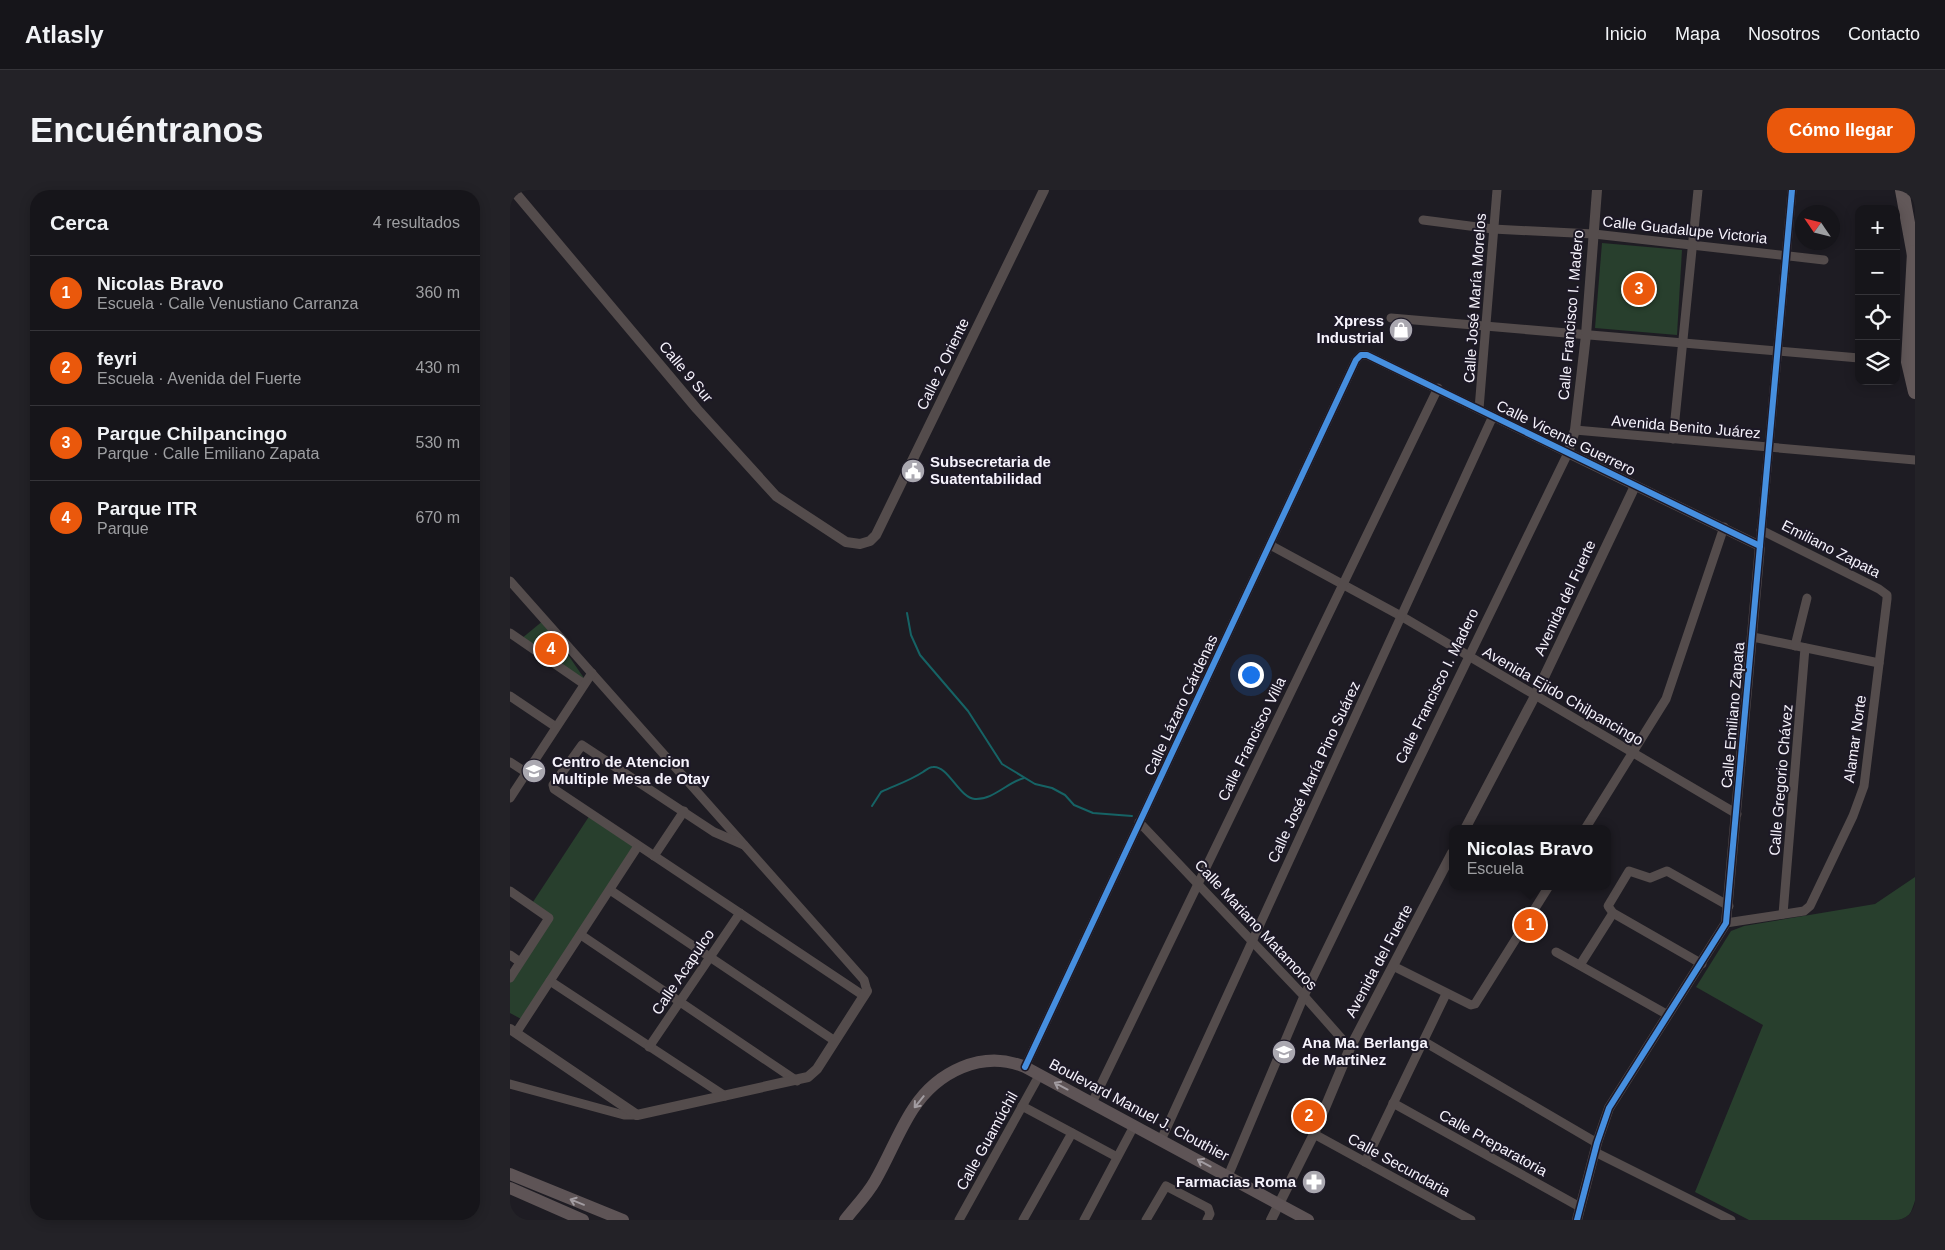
<!DOCTYPE html>
<html lang="es">
<head>
<meta charset="utf-8">
<style>
	body { margin:0; font-family:Helvetica,sans-serif; background:#232227; color:#f1f3f6 }
	.controls { position:absolute; right:15px; top:15px; display:grid; overflow:hidden; border-radius:10px; box-shadow:0 2px 12px #0003 }
	.controls button { width:45px; height:45px; display:grid; place-items:center; padding:0; border:0; border-bottom:1px solid #353439; background:#16151a; color:#f1f3f6; font:25px sans-serif }
	.compass { position:absolute; left:1285px; top:15px; width:45px; height:45px; border-radius:50%; background:#16151a; box-shadow:0 2px 12px #0003; rotate:305deg }
	.you { position:absolute; left:740px; top:484px; width:18px; height:18px; margin:-12px; border:4px solid #fff; border-radius:50%; background:#1a73e8; box-shadow:0 0 0 8px #1a73e833 }
	.badge { display:grid; place-items:center; width:32px; height:32px; border-radius:50%; background:#ea580c; color:#fff; font-size:16px; font-weight:700 }
	.pin { position:absolute; translate:-50% -50%; border:2px solid #fff; box-shadow:0 1px 5px #0006 }
	.popup { position:absolute; left:939px; top:635px; width:162px; height:65px; box-sizing:border-box; display:grid; place-content:center; border-radius:10px; background:#16151a; filter:drop-shadow(0 1px 4px #0005); font-size:16px; white-space:nowrap; color:#9e9fa2 }
	.popup b { font-size:19px; color:#f1f3f6 }
	.popup::after { content:''; position:absolute; left:50%; top:100%; margin-left:-10px; border:10px solid transparent; border-top-color:#16151a }
	.list { margin:0; padding:0; list-style:none }
	h2 { display:flex; justify-content:space-between; align-items:center; height:65px; margin:0; padding:0 20px; font-size:21px }
	h2 small { font-size:16px; font-weight:400; color:#9e9fa2 }
	.list li { display:grid; grid-template-columns:32px 1fr auto; gap:15px; align-items:center; box-sizing:border-box; height:75px; padding:0 20px; border-top:1px solid #353439 }
	.list b { display:block; font-size:19px; white-space:nowrap }
	.list p { margin:0; font-size:16px; white-space:nowrap; color:#9e9fa2 }
	.list em { font-size:16px; font-style:normal; color:#9e9fa2 }
	.icon { flex:none; width:28px; height:28px; fill:none; stroke:currentColor; stroke-width:2; stroke-linecap:round; stroke-linejoin:round }
	.map { position:relative; flex:none; width:1405px; height:1030px; overflow:hidden; border-radius:20px }
	header { display:flex; align-items:center; gap:30px; box-sizing:border-box; height:70px; padding:0 25px; background:#16151a; border-bottom:1px solid #353439 }
	header strong { font-size:24px }
	nav { display:flex; gap:28px; margin-inline-start:auto; font-size:18px }
	.intro { display:flex; align-items:center; justify-content:space-between; box-sizing:border-box; height:120px; padding:0 30px }
	h1 { margin:0; font-size:35px }
	.button { padding:12px 22px; border-radius:20px; background:#ea580c; color:#fff; font-size:18px; font-weight:700 }
	main { display:flex; gap:30px; padding:0 30px }
	aside { flex:1; background:#16151a; border-radius:20px; box-shadow:0 2px 12px #0003 }
	.map>svg:first-child { display:block }
</style>
</head>
<body>
<header>
<strong>Atlasly</strong>
<nav><a>Inicio</a><a>Mapa</a><a>Nosotros</a><a>Contacto</a></nav>
</header>
<div class="intro"><h1>Encuéntranos</h1><a class="button">Cómo llegar</a></div>
<main>
<aside>
<h2>Cerca<small>4 resultados</small></h2>
<ul class="list">
<li><span class="badge">1</span><div><b>Nicolas Bravo</b><p>Escuela · Calle Venustiano Carranza</p></div><em>360 m</em></li>
<li><span class="badge">2</span><div><b>feyri</b><p>Escuela · Avenida del Fuerte</p></div><em>430 m</em></li>
<li><span class="badge">3</span><div><b>Parque Chilpancingo</b><p>Parque · Calle Emiliano Zapata</p></div><em>530 m</em></li>
<li><span class="badge">4</span><div><b>Parque ITR</b><p>Parque</p></div><em>670 m</em></li>
</ul>
</aside>
<div class="map">
<svg width="1405" height="1030" viewBox="0 0 1405 1030">
	<rect width="100%" height="100%" fill="#1e1c23"/>
	<!-- green -->
	<g fill="#283f2d">
		<path d="M1092 53 1172 60 1167 145 1085 138Z"/>
		<path d="M34 430 76 491 11 449Z"/>
		<path d="M80 625 127 656 13 830 0 823V789L41 728 21 715Z"/>
		<path d="M1405 687V1011L1398 1030H1239L1185 1002 1253 835 1186 797 1221 741 1234 736 1365 714Z"/>
	</g>
	<g fill="none" stroke-linecap="round" stroke-linejoin="round">
		<!-- stream -->
		<g stroke="#166365" stroke-width="2">
			<path d="M397 423 401 445 410 465 458 521 492 574 525 594 542 598 555 605 564 615 583 623 622 626"/>
			<path d="M362 616 371 602C386 595 399 591 413 582 416 580 419 577 423 577 438 575 449 608 465 609 483 610 498 592 514 588"/>
		</g>
		<!-- minor -->
		<g stroke="#544c4c" stroke-width="9">
			<path d="M913 30 983 39 1084 44 1314 70"/>
			<path d="M881 128 1349 168"/>
			<path d="M969 219 987 0"/>
			<path d="M1065 240 1405 270"/>
			<path d="M1163 249 1188 0"/>
			<path d="M760 355 891 426 1227 624"/>
			<path d="M1250 356 1282 0"/>
			<path d="M0 391 354 790 357 801"/>
			<path d="M0 443 74 494"/>
			<path d="M1243 447 1369 473"/>
			<path d="M1285 456 1297 408"/>
			<path d="M0 506 46 537"/>
			<path d="M0 572 17 583"/>
			<path d="M0 608 82 483"/>
			<path d="M629 632 794 806 840 858"/>
			<path d="M1075 639 1156 509 1214 337"/>
			<path d="M234 655 204 642 72 555 43 595 44 599 354 806"/>
			<path d="M144 666 174 621"/>
			<path d="M100 700 325 851"/>
			<path d="M0 701 39 728 0 788"/>
			<path d="M1273 724 1295 458"/>
			<path d="M1216 733 1294 721 1300 716 1343 626 1354 596 1377 409V405L1369 399 1251 340"/>
			<path d="M71 745 287 891"/>
			<path d="M1046 762 1158 825"/>
			<path d="M0 765 10 772"/>
			<path d="M1192 774 1103 723 1098 716 1119 681 1140 688 1157 681 1219 716"/>
			<path d="M1070 775 1103 723"/>
			<path d="M883 776 961 815 965 814 1039 696"/>
			<path d="M40 791 215 906"/>
			<path d="M6 843 128 656"/>
			<path d="M913 851 1087 953"/>
			<path d="M139 857 230 723"/>
			<path d="M515 877 846 170 851 165H857L1058 263 794 806 718 986"/>
			<path d="M0 894 114 925H127"/>
			<path d="M582 913 928 198"/>
			<path d="M883 913 1070 1017"/>
			<path d="M512 916 607 967"/>
			<path d="M804 944 961 1030"/>
			<path d="M651 950 983 226"/>
			<path d="M1085 962 1221 1030"/>
			<path d="M855 972 936 804"/>
			<path d="M449 1030 530 884"/>
			<path d="M513 1030 562 943"/>
			<path d="M574 1030 624 936"/>
			<path d="M636 1030 656 996 698 1018 700 1024 697 1030"/>
		</g>
		<!-- tertiary -->
		<g stroke="#544c4c" stroke-width="10">
			<path d="M3 0 187 219 266 306 336 352 350 354 360 351 366 345 534 0"/>
			<path d="M955 639 1025 506 1125 296"/>
			<path d="M0 839 127 925 298 887 307 879 357 801"/>
			<path d="M761 1030 804 944 840 858 942 663"/>
			<path d="M1067 1030 1087 953 1099 918 1216 733 1250 356 1058 263 1065 240 1076 145 1087 0"/>
		</g>
		<!-- primary -->
		<g stroke="#5e5456" stroke-width="12">
			<path d="M0 984 113 1030"/>
			<path d="M0 998 73 1030"/>
			<path d="M335 1030C345 1017 357 1005 365 991 379 967 388 942 403 919 427 882 472 859 515 877L798 1030"/>
		</g>
		<!-- trunk -->
		<g stroke="#625859" stroke-width="14">
			<path d="M1392 0 1405 71"/>
			<path d="M1404 62 1398 172 1405 202"/>
		</g>
		<!-- cycleway casing -->
		<g stroke="#1d1926" stroke-width="9">
			<g id="cycleway">
				<path d="M515 877 846 170 851 165H857L1250 356"/>
				<path d="M1067 1030 1087 953 1099 918 1216 733 1282 0"/>
			</g>
		</g>
		<!-- cycleway -->
		<use href="#cycleway" stroke="#468fdf" stroke-width="6"/>
	</g>
	<!-- one-way arrows -->
	<defs><path id="oneway-shaft" d="M-6 0H5M1.5-3L5.5 0L1.5 3" fill="none" stroke-width="1.6" stroke-linecap="round" stroke-linejoin="round" transform="scale(1.25)"/></defs>
	<g stroke="#a29ca1">
		<use href="#oneway-shaft" transform="translate(551 896) rotate(-152)"/>
		<use href="#oneway-shaft" transform="translate(409 912) rotate(129)"/>
		<use href="#oneway-shaft" transform="translate(694 973) rotate(-152)"/>
		<use href="#oneway-shaft" transform="translate(67 1012) rotate(-158)"/>
	</g>
	<!-- icons -->
	<defs>
		<g id="shop-disc" transform="scale(1.25)"><circle r="9.5" fill="#aaa8b0" stroke="#1d1926"/><path d="M-5-2.5h2.3a2.7 3.5 0 0 1 5.4 0H5L5.5 6h-11ZM-1.5-2.5h3a1.5 2.3 0 0 0-3 0Z" fill="#fff"/></g>
		<g id="civic-disc" transform="scale(1.25)"><circle r="9.5" fill="#aaa8b0" stroke="#1d1926"/><path d="M-.6-6.5H3V-4.5H.6V-3L4-1V1h2V6H-6V1h2V-1L-.6-3ZM-1.2 2.5V6h2.4V2.5Z" fill="#fff"/></g>
		<g id="school-disc" transform="scale(1.25)"><circle r="9.5" fill="#aaa8b0" stroke="#1d1926"/><path d="M0-5L7-2L0 1L-7-2ZM-4 1L0 2.5L4 1V4Q0 6-4 4Z" fill="#fff"/></g>
		<g id="pharmacy-disc" transform="scale(1.25)"><circle r="9.5" fill="#aaa8b0" stroke="#1d1926"/><path d="M-2-6h4v4h4v4h-4v4h-4v-4h-4v-4h4Z" fill="#fff"/></g>
	</defs>
	<g fill-rule="evenodd">
		<use href="#shop-disc" x="891" y="140"/>
		<use href="#civic-disc" x="403" y="281"/>
		<use href="#school-disc" x="24" y="581"/>
		<use href="#school-disc" x="774" y="862"/>
		<use href="#pharmacy-disc" x="804" y="992"/>
	</g>
	<g text-anchor="middle" stroke-width="4" stroke-linejoin="round" paint-order="stroke">
		<!-- street labels -->
		<g font-size="15" fill="#f6f3fc" stroke="#1d1926">
			<text transform="translate(1175 40) rotate(6)" y="5">Calle Guadalupe Victoria</text>
			<text transform="translate(965 108) rotate(-86)" y="5">Calle José María Morelos</text>
			<text transform="translate(1061 125) rotate(-85)" y="5">Calle Francisco I. Madero</text>
			<text transform="translate(433 174) rotate(-64)" y="5">Calle 2 Oriente</text>
			<text transform="translate(176 182) rotate(50)" y="5">Calle 9 Sur</text>
			<text transform="translate(1176 237) rotate(5)" y="5">Avenida Benito Juárez</text>
			<text transform="translate(1056 248) rotate(26)" y="5">Calle Vicente Guerrero</text>
			<text transform="translate(1321 359) rotate(27)" y="5">Emiliano Zapata</text>
			<text transform="translate(1055 408) rotate(-65)" y="5">Avenida del Fuerte</text>
			<text transform="translate(927 496) rotate(-64)" y="5">Calle Francisco I. Madero</text>
			<text transform="translate(1053 506) rotate(30)" y="5">Avenida Ejido Chilpancingo</text>
			<text transform="translate(671 515) rotate(-65)" y="5">Calle Lázaro Cárdenas</text>
			<text transform="translate(1223 525) rotate(-85)" y="5">Calle Emiliano Zapata</text>
			<text transform="translate(742 549) rotate(-64)" y="5">Calle Francisco Villa</text>
			<text transform="translate(1345 549) rotate(-82)" y="5">Alamar Norte</text>
			<text transform="translate(804 582) rotate(-65)" y="5">Calle José María Pino Suárez</text>
			<text transform="translate(1271 590) rotate(-85)" y="5">Calle Gregorio Chávez</text>
			<text transform="translate(746 735) rotate(47)" y="5">Calle Mariano Matamoros</text>
			<text transform="translate(869 771) rotate(-62)" y="5">Avenida del Fuerte</text>
			<text transform="translate(173 782) rotate(-56)" y="5">Calle Acapulco</text>
			<text transform="translate(629 920) rotate(28)" y="5">Boulevard Manuel J. Clouthier</text>
			<text transform="translate(477 951) rotate(-61)" y="5">Calle Guamúchil</text>
			<text transform="translate(983 953) rotate(29)" y="5">Calle Preparatoria</text>
			<text transform="translate(889 975) rotate(29)" y="5">Calle Secundaria</text>
		</g>
		<!-- poi labels -->
		<g font-size="15" font-weight="bold" fill="#f6f3fc" stroke="#1d1926" text-anchor="start">
			<text x="874" y="136" text-anchor="end">Xpress<tspan x="874" dy="17">Industrial</tspan></text>
			<text x="420" y="277">Subsecretaria de<tspan x="420" dy="17">Suatentabilidad</tspan></text>
			<text x="42" y="577">Centro de Atencion<tspan x="42" dy="17">Multiple Mesa de Otay</tspan></text>
			<text x="792" y="858">Ana Ma. Berlanga<tspan x="792" dy="17">de MartiNez</tspan></text>
			<text x="786" y="997" text-anchor="end">Farmacias Roma</text>
		</g>
	</g>
</svg>
<div class="controls">
<button>+</button>
<button>−</button>
<button><svg class="icon" aria-label="locate" viewBox="0 0 24 24"><circle cx="12" cy="12" r="6"/><path d="M12 2v4M12 18v4M2 12h4M18 12h4"/></svg></button>
<button><svg class="icon" aria-label="layers" viewBox="0 0 24 24"><path d="M12 4l9 5-9 5-9-5zM3 14l9 5 9-5"/></svg></button>
</div>
<svg class="compass" viewBox="-18 -18 36 36"><path d="M0-13l5 13h-10z" fill="#e53935"/><path d="M0 13l5-13h-10z" fill="#9e9fa2"/></svg>
<div class="you"></div>
<div class="pin badge" style="left:1020px;top:735px">1</div>
<div class="popup"><b>Nicolas Bravo</b>Escuela</div>
<div class="pin badge" style="left:799px;top:926px">2</div>
<div class="pin badge" style="left:1129px;top:99px">3</div>
<div class="pin badge" style="left:41px;top:459px">4</div>
</div>
</main>
</body>
</html>
